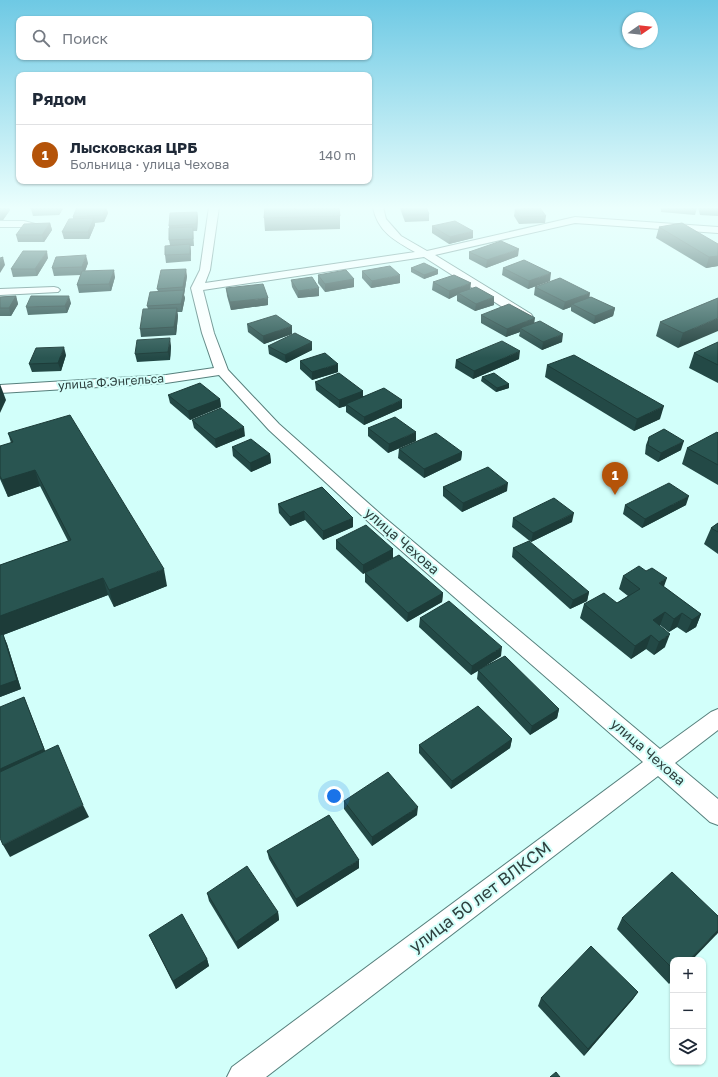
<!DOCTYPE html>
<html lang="ru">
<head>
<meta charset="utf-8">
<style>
	body { margin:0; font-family:"Golos Text",sans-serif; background:#f6f6f7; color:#1f2937 }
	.controls { position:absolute; right:12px; bottom:12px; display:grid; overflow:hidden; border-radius:8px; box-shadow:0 1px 3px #0004 }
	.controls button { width:36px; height:36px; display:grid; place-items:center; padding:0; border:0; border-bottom:1px solid #e0e1e3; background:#fff; color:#1f2937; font:20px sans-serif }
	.compass { position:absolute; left:622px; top:12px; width:36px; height:36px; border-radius:50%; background:#fff; box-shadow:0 1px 3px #0004; rotate:76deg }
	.you { position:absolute; left:334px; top:796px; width:14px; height:14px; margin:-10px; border:3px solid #fff; border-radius:50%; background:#1a73e8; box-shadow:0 0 0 6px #1a73e833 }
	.badge { display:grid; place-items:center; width:26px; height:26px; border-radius:50%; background:#b45309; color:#fff; font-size:13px; font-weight:700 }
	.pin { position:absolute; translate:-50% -33px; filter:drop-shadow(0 1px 2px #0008) }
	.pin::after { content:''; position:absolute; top:21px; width:14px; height:12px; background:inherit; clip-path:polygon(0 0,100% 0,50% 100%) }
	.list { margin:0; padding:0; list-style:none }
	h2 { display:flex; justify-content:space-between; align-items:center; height:52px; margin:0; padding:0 16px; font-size:17px }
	h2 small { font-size:13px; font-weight:400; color:#747a83 }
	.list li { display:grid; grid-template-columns:26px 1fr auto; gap:12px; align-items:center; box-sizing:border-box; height:60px; padding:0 16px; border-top:1px solid #e0e1e3 }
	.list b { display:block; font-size:15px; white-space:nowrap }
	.list p { margin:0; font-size:13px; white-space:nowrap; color:#747a83 }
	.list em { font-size:13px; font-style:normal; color:#747a83 }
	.icon { flex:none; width:22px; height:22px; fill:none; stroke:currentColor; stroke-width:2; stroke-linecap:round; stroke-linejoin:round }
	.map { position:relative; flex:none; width:718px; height:1077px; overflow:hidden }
	.search { position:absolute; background:#fff; box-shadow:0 1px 3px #0004; left:16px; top:16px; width:356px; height:44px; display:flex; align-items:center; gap:10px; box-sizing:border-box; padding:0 14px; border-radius:8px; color:#747a83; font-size:15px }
	.panel { position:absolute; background:#fff; box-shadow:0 1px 3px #0004; left:16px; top:72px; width:356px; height:112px; border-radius:8px }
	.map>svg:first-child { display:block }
</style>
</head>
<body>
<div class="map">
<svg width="718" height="1077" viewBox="0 0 718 1077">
	<rect width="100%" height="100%" fill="#d2fffa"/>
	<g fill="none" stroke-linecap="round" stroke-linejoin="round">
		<!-- minor casing -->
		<g stroke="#57807d" stroke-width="2">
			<g id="minor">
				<path d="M209 207H219L210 270 205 283 415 252C395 241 377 231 373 207H383L386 219 401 236 427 251 575 217 718 227V233L575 223 435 255 531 314 533 317 531 320H523L424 257 203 290 214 333 228 370 279 424 385 518 660 749 711 712 718 709V730L675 763 718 799V825L710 822 658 776 266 1077H227L232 1067 643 762 373 526 269 430 219 375 166 383 0 393V385L166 375 214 368 202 333 191 288 200 270Z"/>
				<path d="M0 221H24L39 225 40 227 35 230 24 227H0Z"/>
				<path d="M54 287 58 288 60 290 58 292 0 295V289Z"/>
			</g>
		</g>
		<!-- minor -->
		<use href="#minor" fill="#fff" fill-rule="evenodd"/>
	</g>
	<!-- wall -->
	<g fill="#234946">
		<path d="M0 207 10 210 3 220H0Z"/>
		<path d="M32 207H64L59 215 33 216 31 209Z"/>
		<path d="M87 207H106L108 213 104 222 95 223V225L89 239H64L62 232 73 219V217Z"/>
		<path d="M265 207H295V209L340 216V229L265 231 264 218Z"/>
		<path d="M400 207H426L429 214V221L405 222 402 214Z"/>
		<path d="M661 207H697V208L695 215 661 212Z"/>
		<path d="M698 207H718V216L700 215Z"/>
		<path d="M515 209 546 216 545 223 519 224 514 216Z"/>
		<path d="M197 212 198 218 197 231H193L194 246H190L191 261 166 263 165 255 170 245 169 240V226Z"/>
		<path d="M50 223 52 230 44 242H18L16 235Z"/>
		<path d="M432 226 473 238 449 244 432 233Z"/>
		<path d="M659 227 718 244V266L706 268 656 238Z"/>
		<path d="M469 252 518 256 486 268 469 259Z"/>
		<path d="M48 258 37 276 13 277 11 269Z"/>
		<path d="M88 263 85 271 115 277 111 291 79 293 77 285 81 275 54 276 52 268Z"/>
		<path d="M411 268 438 270V274L424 279 411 272Z"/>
		<path d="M503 268 550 281 528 289 502 275Z"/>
		<path d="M362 271 400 283 371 288 362 278Z"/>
		<path d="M318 275 354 279V287L325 292 318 283Z"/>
		<path d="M187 276 184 295 185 298 182 312H177L178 316 176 335 141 337 140 329 148 309 147 306 158 291 157 289Z"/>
		<path d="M291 280 319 296 298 298 292 287Z"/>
		<path d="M433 282 470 289 494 305 475 311 457 301V295L449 299 432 290Z"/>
		<path d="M535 287 590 297 615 308 613 316 594 324 571 311V307L563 310 534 295Z"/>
		<path d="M226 288 268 305 231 310 227 296Z"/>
		<path d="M16 296 18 304 11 316H0V297Z"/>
		<path d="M718 298 678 348 656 336 660 322Z"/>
		<path d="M71 303 67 313 28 315 26 307Z"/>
		<path d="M481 315 535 323 562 342 542 350 519 336 520 332 506 337 481 323Z"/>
		<path d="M247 324 292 334 264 344 248 332Z"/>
		<path d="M312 342V350L286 363 269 354 268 346Z"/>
		<path d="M718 342V383L689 368 694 353Z"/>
		<path d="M171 346 170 360 137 362 135 354Z"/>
		<path d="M66 355 61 371 32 372 29 364Z"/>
		<path d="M519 359 473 379 455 368 456 360Z"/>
		<path d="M300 361 338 372 312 380 300 369Z"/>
		<path d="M547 365 660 419 634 431 545 377Z"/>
		<path d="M482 377 509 384V388L496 392 481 381Z"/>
		<path d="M315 382 363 391V396L402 408 364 425 346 412V406L339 408 316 390Z"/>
		<path d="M168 395 220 399 221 407 190 420 170 403Z"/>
		<path d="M192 420 245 436 216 448 194 428Z"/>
		<path d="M368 428 416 441 388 453 368 436Z"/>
		<path d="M8 433 167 586 114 607 108 595 3 635 7 644 21 689 0 697V565L68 541 40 486 8 497 0 479V446L11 443Z"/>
		<path d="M718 433V485L682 464 687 448Z"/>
		<path d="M649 437 681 450 658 462 645 454 646 445Z"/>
		<path d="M232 447 270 454 271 463 251 472 233 456Z"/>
		<path d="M399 449 462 452 461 460 424 478 398 458Z"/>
		<path d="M322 487 353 527 323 540 305 520 290 526 279 513 278 504Z"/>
		<path d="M443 487 507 491 462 512 443 496Z"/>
		<path d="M625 505H686L642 528 623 514Z"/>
		<path d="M513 518 572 522 531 542 512 527Z"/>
		<path d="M718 523V554L704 544 711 528Z"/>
		<path d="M336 540 393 549V558L363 574 336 549Z"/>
		<path d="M513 548 589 592 587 601 570 609 512 557Z"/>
		<path d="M365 573 443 593 442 602 407 622 365 582Z"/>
		<path d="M623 576 664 587 701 614 696 627 686 633 677 627 669 632 660 625V626L665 647 654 655 646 649 631 659 580 618 584 604 617 603 628 596 619 589Z"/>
		<path d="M420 618 501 656 482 668 559 709 557 718 530 735 477 679 478 671 471 675 419 627Z"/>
		<path d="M512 739 510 748 451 789 419 753V745Z"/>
		<path d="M344 801 417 815 372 846 344 809Z"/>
		<path d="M267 851 359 868 297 907 269 859Z"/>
		<path d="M207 893 278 912 279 920 238 949 209 901Z"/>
		<path d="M622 918 717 934 673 960V980L669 984 617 929Z"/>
		<path d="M149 935 207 959 209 966 176 989Z"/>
		<path d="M638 992 633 999 584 1056 538 1006 541 998Z"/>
	</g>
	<!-- shaded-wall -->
	<g fill="#1d3c39">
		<path d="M6 207H9L10 210 3 220 1 213Z"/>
		<path d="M58 207H64L59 215 57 208Z"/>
		<path d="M106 207 108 213 104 222 103 215Z"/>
		<path d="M197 212 198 218 197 231 196 224Z"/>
		<path d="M94 218 95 225 89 239 88 232Z"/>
		<path d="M50 223 52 230 44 242 42 235Z"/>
		<path d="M473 231V238L449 244 450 237Z"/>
		<path d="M190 244 191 251V261L190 254Z"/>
		<path d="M519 249 518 256 486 268 487 260Z"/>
		<path d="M47 251 48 258 37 276 35 269Z"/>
		<path d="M86 255 88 263 84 274 82 267Z"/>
		<path d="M718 256V266L706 268 709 257Z"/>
		<path d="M3 257 5 265 0 273V262Z"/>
		<path d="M186 269 187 276 184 295 185 298 182 312 181 304 184 291 183 287Z"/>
		<path d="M114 270 115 277 111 291 109 284Z"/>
		<path d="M438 270V274L424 279V275Z"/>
		<path d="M551 273 550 281 528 289 529 281Z"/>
		<path d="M400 275V283L371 288 372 281Z"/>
		<path d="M354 279V287L325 292V284Z"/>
		<path d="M471 283 470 291 458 293 457 295 449 299V291Z"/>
		<path d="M319 288V296L298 298V291Z"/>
		<path d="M590 293 589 301 572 304 571 307 563 310 565 302Z"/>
		<path d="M16 296 18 304 11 316 9 308Z"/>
		<path d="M69 296 71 303 67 313 65 306Z"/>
		<path d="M494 297V305L475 311 476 304Z"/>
		<path d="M268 298V305L231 310 230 302Z"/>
		<path d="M177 308 178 316 176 335 174 327Z"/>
		<path d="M615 308 613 316 594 324 595 316Z"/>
		<path d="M535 318 534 325 520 328V332L506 337 507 329Z"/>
		<path d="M718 318V331L678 348 683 333Z"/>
		<path d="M292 326V334L264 344 263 336Z"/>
		<path d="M563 334 562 342 542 350 543 342Z"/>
		<path d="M170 338 171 346 170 360 168 352Z"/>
		<path d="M312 342V350L286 363 285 355Z"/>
		<path d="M64 347 66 355 61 371 58 363Z"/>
		<path d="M520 351 519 359 473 379 474 371Z"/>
		<path d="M338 364V372L312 380V372Z"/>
		<path d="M0 384 6 400 0 413Z"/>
		<path d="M509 384V388L496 392 497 388Z"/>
		<path d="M363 391V399L346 404V406L339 408V400Z"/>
		<path d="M220 399 221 407 190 420 188 411Z"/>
		<path d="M402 400V408L364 425V417Z"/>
		<path d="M664 406 660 419 634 431 637 419Z"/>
		<path d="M244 427 245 436 216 448 215 439Z"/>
		<path d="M416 432V441L388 453 389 444Z"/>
		<path d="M684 441 681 450 658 462 661 453Z"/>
		<path d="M462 452 461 460 424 478V469Z"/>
		<path d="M270 454 271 463 251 472 250 463Z"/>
		<path d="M35 470 40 486 8 497 2 480Z"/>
		<path d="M508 483 507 491 462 512 463 503Z"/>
		<path d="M689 496 686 505 642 528 645 519Z"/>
		<path d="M304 511 305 520 290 526V517Z"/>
		<path d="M574 513 572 522 531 542 533 533Z"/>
		<path d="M353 518V527L323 540V531Z"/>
		<path d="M393 549V558L363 574V565Z"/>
		<path d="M164 569 167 586 114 607 109 590Z"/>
		<path d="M103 578 108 595 3 635 7 644 21 689 0 697V616Z"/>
		<path d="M667 578 662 592 659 583Z"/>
		<path d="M589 592 587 601 570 609 573 600Z"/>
		<path d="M443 593 442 602 407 622 408 613Z"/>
		<path d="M665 612 660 625 648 634 653 620Z"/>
		<path d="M682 613 677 627 669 632 674 619Z"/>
		<path d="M701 614 696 627 686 633 692 620Z"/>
		<path d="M670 634 665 647 654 655 659 642Z"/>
		<path d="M651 635 646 649 631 659 635 646Z"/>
		<path d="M502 647 501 656 471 675 472 666Z"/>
		<path d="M24 697 48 758 0 780V769Z"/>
		<path d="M559 709 557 718 530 735 532 726Z"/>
		<path d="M512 739 510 748 451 789 452 781Z"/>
		<path d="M83 805 89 817 10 857 3 845Z"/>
		<path d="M418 807 417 815 372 846V837Z"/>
		<path d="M359 860V868L297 907 296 899Z"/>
		<path d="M278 912 279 920 238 949 236 942Z"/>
		<path d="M718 930V933L717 934 692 960H689Z"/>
		<path d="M207 959 209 966 176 989 173 981Z"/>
		<path d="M638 992 633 999 584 1056 588 1049Z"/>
	</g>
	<!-- building -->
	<g fill="#295551" stroke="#1d3c39">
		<path d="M0 207H6L1 213H0Z"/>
		<path d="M32 207H58L57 208 31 209Z"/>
		<path d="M77 207H106L103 215 73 217Z"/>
		<path d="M265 207H295V209L339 208 340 216 264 218Z"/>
		<path d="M420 207H426L429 214 405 215 402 208Z"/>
		<path d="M684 207H697V208Z"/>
		<path d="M702 207H718V209L702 208Z"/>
		<path d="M540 208 546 216 520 217 515 209Z"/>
		<path d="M197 212 196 224 169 226 170 213Z"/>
		<path d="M94 218 88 232H62L69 219Z"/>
		<path d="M455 221 473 231 450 237 432 226Z"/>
		<path d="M50 223 42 235H16L24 224Z"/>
		<path d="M682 223 718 244V256L709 257 659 227Z"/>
		<path d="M193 227V239L169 240V228Z"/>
		<path d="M501 241 519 249 487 260 469 252Z"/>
		<path d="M190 244V254L165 255V246Z"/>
		<path d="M23 251H47L35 269H11Z"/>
		<path d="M86 255 82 267 52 268 56 257Z"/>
		<path d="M3 257 0 262V258Z"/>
		<path d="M524 260 551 273 529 281 503 268Z"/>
		<path d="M424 263 438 270 424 275 411 268Z"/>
		<path d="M390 266 400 275 372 281 362 271Z"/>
		<path d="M186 269 183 287 157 289 161 270Z"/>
		<path d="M114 270 109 284 77 285 82 271Z"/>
		<path d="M346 270 354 279 325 284 318 275Z"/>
		<path d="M454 275 471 283 449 291 433 282Z"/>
		<path d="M312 277 319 288 298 291 291 280Z"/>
		<path d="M560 278 590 293 565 302 535 287Z"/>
		<path d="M263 284 268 298 230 302 226 288Z"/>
		<path d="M476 287 494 297 476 304 458 293Z"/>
		<path d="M184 290 181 304 147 306 150 292Z"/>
		<path d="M16 296 9 308H0V297Z"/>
		<path d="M31 296H69L65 306 26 307Z"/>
		<path d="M591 297 615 308 595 316 572 304Z"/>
		<path d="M718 298V318L683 333 660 322Z"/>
		<path d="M509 304 535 318 507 329 481 315Z"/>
		<path d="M177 308 174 327 140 329 143 309Z"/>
		<path d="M276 315 292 326 263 336 247 324Z"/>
		<path d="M540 321 563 334 543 342 520 328Z"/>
		<path d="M295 333 312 342 285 355 268 346Z"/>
		<path d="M170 338 168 352 135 354 137 340Z"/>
		<path d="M502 341 520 351 474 371 456 360Z"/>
		<path d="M718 342V365L694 353Z"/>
		<path d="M64 347 58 363 29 364 36 348Z"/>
		<path d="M325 353 338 364 312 372 300 361Z"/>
		<path d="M574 355 664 406 637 419 547 365Z"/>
		<path d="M339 373 363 391 339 400 315 382Z"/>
		<path d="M494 373 509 384 497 388 482 377Z"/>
		<path d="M200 383 220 399 188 411 168 395Z"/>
		<path d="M384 388 402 400 364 417 346 404Z"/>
		<path d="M221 408 244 427 215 439 192 420Z"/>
		<path d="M70 415 164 569 109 590 103 578 0 616V565L71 540 35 470 2 480 0 476V446L13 442 8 433Z"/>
		<path d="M395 417 416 432 389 444 368 428Z"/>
		<path d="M664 429 684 441 661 453 648 445 649 437Z"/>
		<path d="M717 432 718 433V465L687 448Z"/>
		<path d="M436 433 462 452 424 469 399 449Z"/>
		<path d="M251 439 270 454 250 463 232 447Z"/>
		<path d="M488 467 508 483 463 503 443 487Z"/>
		<path d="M669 483 689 496 645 519 625 505Z"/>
		<path d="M322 487 353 518 323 531 304 511 290 517 278 504Z"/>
		<path d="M554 498 574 513 533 533 513 518Z"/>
		<path d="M718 523V532L711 528Z"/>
		<path d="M366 525 393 549 363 565 336 540Z"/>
		<path d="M529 541 589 592 573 600 513 548Z"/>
		<path d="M399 555 443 593 408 613 365 573Z"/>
		<path d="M639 566 646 571 652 568 667 578 659 583 701 614 692 620 682 613 674 619 665 612 653 620 670 634 659 642 651 635 635 646 584 604 604 593 617 603 640 589 623 576Z"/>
		<path d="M449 601 502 647 472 666 420 618Z"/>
		<path d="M3 634 17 680 0 686V635Z"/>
		<path d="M505 656 559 709 532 726 478 670Z"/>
		<path d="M24 697 44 749 0 769V707Z"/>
		<path d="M478 706 512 739 452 781 419 745Z"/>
		<path d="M58 745 83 805 3 845 0 838V772Z"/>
		<path d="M388 772 418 807 372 837 344 801Z"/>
		<path d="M329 815 359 860 296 899 267 851Z"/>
		<path d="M247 866 278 912 236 942 207 893Z"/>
		<path d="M672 872 718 916V930L689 960H673V969L622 918Z"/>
		<path d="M182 914 207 959 173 981 149 935Z"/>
		<path d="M591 946 638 992 588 1049 541 998Z"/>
		<path d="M556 1072 560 1077H550Z"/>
	</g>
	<!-- sky -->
	<linearGradient id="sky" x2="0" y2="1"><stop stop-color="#6ec9e4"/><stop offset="0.58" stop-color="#ebfffd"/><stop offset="1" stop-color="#ebfffd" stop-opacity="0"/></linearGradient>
	<rect width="718" height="358" fill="url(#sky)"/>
	<g text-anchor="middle" stroke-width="4" stroke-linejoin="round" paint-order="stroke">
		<!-- far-street labels -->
		<g font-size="12" fill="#2e403e" stroke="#d2fffa">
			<text transform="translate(111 382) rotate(-4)" y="4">улица Ф.Энгельса</text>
		</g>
		<!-- street labels -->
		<g font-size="14" fill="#2e403e" stroke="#d2fffa">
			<text transform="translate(402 541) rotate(41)" y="5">улица Чехова</text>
			<text transform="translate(648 752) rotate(41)" y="5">улица Чехова</text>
		</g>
		<!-- near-street labels -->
		<g font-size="17" fill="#2e403e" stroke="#d2fffa">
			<text transform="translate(480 897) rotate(-37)" y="6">улица 50 лет ВЛКСМ</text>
		</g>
	</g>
</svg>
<div class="controls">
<button>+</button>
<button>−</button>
<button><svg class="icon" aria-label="layers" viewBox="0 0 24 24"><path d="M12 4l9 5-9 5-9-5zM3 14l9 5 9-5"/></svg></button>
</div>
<svg class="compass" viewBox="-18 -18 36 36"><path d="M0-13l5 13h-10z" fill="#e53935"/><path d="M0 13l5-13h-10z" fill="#747a83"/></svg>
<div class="you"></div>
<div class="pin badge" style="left:615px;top:495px">1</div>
<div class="search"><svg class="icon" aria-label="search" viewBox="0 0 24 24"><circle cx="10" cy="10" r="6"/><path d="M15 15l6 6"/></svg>Поиск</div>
<section class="panel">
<h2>Рядом<small></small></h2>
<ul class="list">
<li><span class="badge">1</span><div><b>Лысковская ЦРБ</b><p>Больница · улица Чехова</p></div><em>140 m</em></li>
</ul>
</section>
</div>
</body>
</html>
